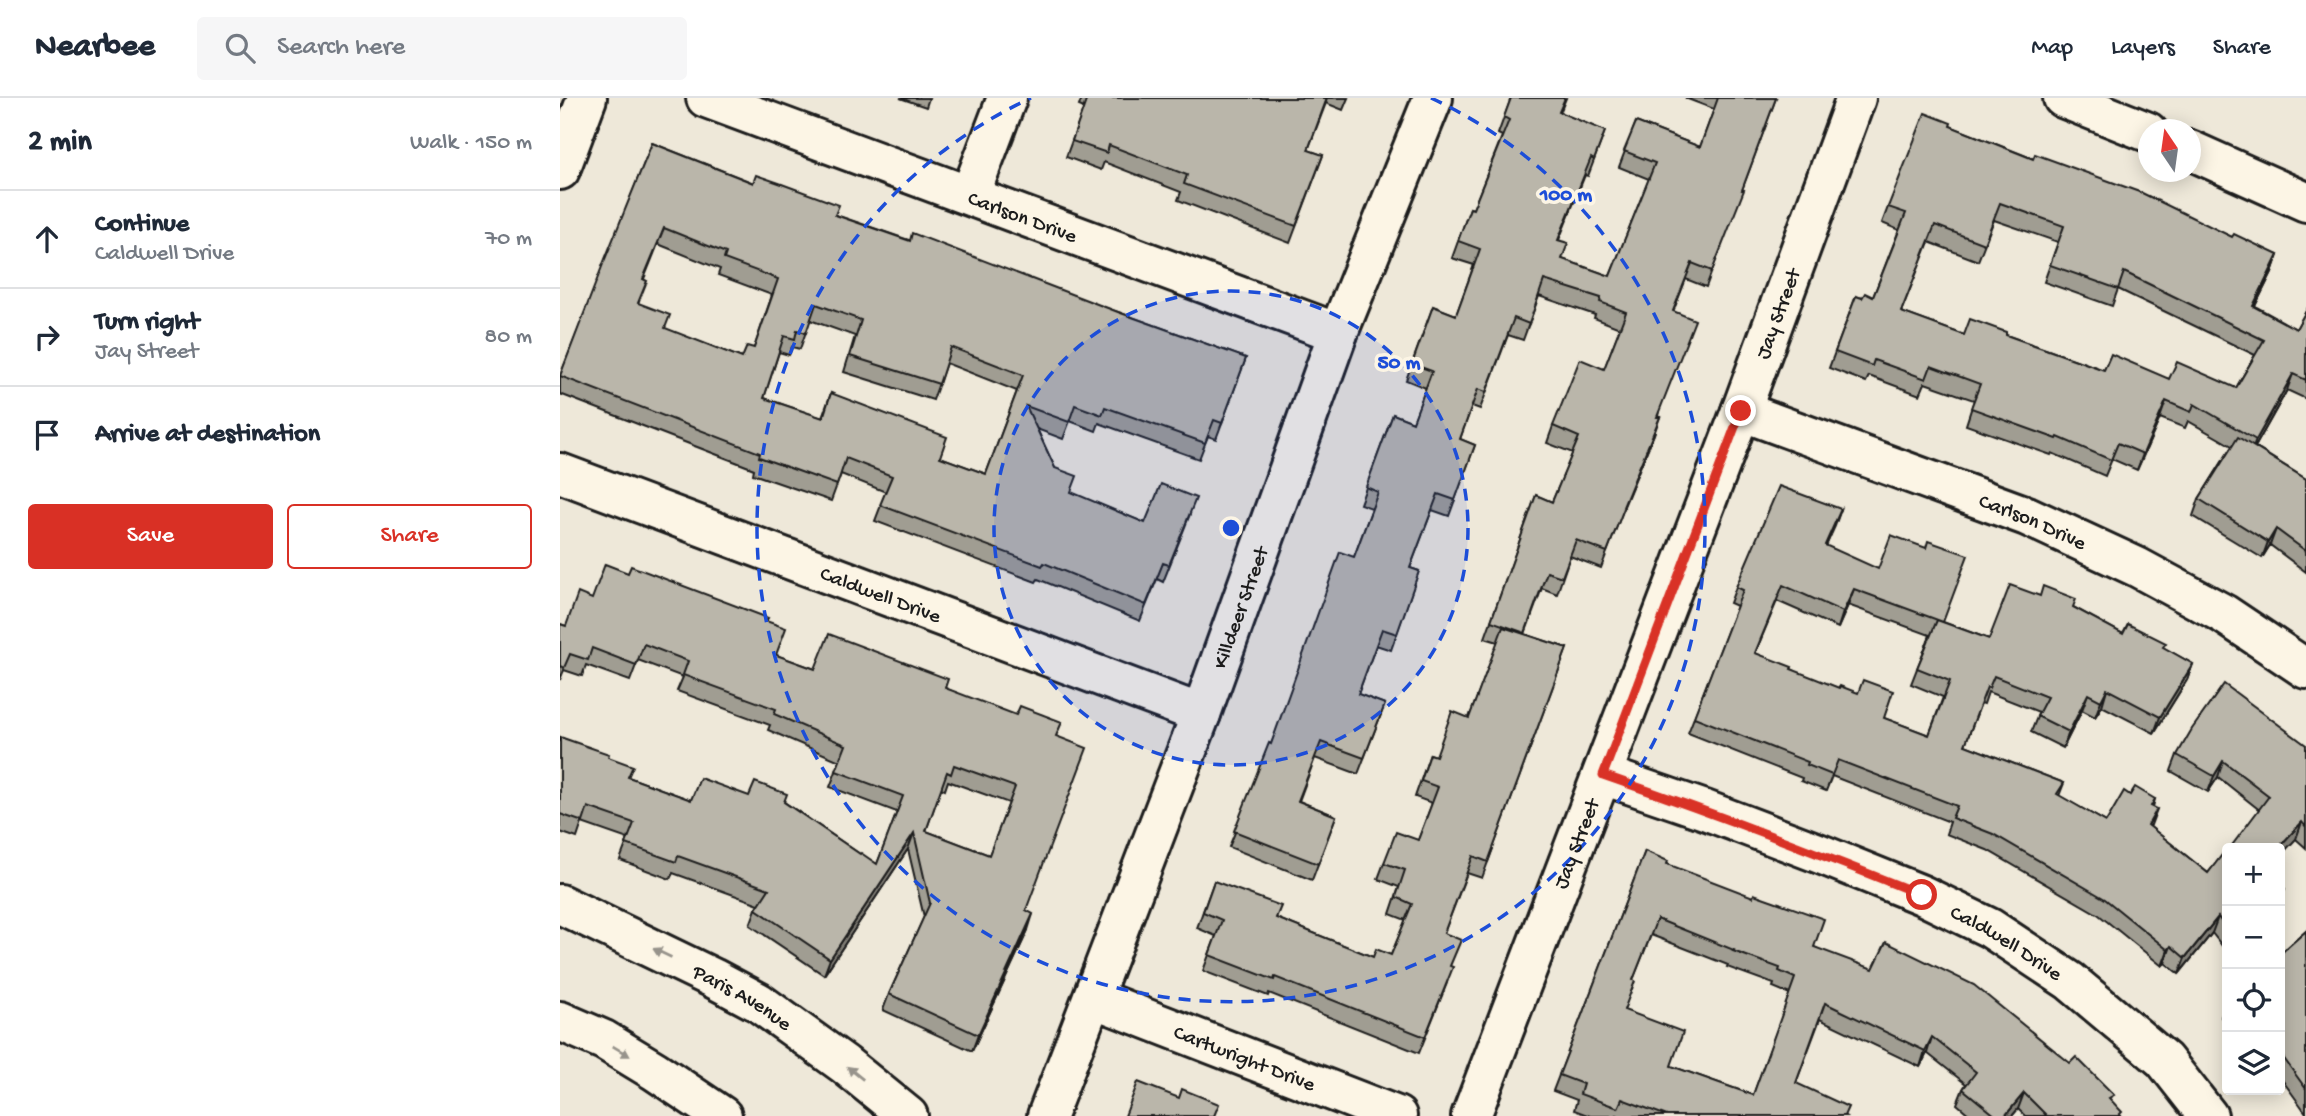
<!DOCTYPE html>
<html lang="en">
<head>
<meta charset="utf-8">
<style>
	body { margin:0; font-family:"Gochi Hand",sans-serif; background:#f6f6f7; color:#1f2937 }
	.controls { position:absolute; right:21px; bottom:21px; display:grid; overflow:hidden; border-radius:7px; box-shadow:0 4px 18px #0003 }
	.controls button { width:63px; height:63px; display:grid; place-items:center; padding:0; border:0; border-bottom:2px solid #e0e1e3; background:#fff; color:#1f2937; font:35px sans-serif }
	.compass { position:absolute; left:1578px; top:21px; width:63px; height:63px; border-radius:50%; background:#fff; box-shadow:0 4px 18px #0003; rotate:347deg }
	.stop { position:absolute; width:21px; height:21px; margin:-16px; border:5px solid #d93025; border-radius:50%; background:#fff }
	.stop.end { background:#d93025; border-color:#fff; box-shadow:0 2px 7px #0008 }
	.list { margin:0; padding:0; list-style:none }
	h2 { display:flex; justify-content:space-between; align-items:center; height:91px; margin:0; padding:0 28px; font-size:30px }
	h2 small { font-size:23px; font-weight:400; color:#747a83 }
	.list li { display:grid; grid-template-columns:46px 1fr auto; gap:21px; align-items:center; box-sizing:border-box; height:98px; padding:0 28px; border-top:2px solid #e0e1e3 }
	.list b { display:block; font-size:26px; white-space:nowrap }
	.list p { margin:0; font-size:23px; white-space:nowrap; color:#747a83 }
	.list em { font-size:23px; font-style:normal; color:#747a83 }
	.actions { display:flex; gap:14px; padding:21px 28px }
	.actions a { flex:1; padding:16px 0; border:2px solid #d93025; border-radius:7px; text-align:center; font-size:24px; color:#d93025 }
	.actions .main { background:#d93025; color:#fff }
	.icon { flex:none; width:38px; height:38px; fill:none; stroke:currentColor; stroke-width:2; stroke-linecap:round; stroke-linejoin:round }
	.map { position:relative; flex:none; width:1746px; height:1018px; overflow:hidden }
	header { display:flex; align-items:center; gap:42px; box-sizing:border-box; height:98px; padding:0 35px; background:#fff; border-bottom:2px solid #e0e1e3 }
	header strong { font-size:33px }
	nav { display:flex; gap:38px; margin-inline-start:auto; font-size:24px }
	.search { width:490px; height:63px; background:#f6f6f7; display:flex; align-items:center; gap:18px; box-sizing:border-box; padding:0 24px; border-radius:7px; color:#747a83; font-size:26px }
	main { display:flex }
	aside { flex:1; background:#fff }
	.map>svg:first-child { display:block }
</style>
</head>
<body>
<header>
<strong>Nearbee</strong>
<div class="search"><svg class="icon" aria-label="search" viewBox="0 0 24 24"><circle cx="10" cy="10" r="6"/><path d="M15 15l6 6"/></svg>Search here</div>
<nav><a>Map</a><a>Layers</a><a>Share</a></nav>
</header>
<main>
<aside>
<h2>2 min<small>Walk · 150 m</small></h2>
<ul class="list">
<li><svg class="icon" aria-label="ahead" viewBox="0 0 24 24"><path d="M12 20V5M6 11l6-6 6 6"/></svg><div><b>Continue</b><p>Caldwell Drive</p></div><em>70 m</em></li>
<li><svg class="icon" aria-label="right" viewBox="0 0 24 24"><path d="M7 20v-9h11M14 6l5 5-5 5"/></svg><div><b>Turn right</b><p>Jay Street</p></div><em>80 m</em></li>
<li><svg class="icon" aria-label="arrive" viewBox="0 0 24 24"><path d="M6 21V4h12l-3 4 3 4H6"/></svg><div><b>Arrive at destination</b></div></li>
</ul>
<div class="actions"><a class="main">Save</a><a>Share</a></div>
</aside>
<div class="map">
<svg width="1746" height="1018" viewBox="0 0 1746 1018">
	<rect width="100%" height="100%" fill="#eee8d9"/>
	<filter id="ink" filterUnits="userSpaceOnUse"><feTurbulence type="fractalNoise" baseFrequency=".0143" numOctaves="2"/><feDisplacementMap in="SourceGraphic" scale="14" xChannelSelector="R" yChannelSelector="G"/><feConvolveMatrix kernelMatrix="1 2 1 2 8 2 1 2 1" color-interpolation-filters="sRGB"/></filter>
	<g filter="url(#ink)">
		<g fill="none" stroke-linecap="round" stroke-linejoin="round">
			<!-- minor casing -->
			<g stroke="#1c1c1c" stroke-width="44">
				<g id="minor">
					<path id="s1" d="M146 0 778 235"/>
					<path d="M1503 0 1588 34"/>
					<path d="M1630 52 1746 104"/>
					<path d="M0 72 27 0"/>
					<path d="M410 97 447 0"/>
					<path id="s2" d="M1181 313 1467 418 1577 469 1664 516 1746 571"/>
					<path id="s3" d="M0 375 641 616"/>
					<path id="s4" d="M1043 677 1145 712 1258 755 1362 797 1430 830 1510 883 1604 962 1648 1018"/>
					<path id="s5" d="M0 806 153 880 198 904 284 966 348 1018"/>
					<path id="s6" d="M533 900 837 1018"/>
					<path d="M0 923 44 942 95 973 162 1018"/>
					<path id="s7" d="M487 1018 641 616 778 235 873 0"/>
					<path id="s8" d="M911 1018 1181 313 1296 0"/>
				</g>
			</g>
			<!-- minor -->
			<use href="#minor" stroke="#fcf5e5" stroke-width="38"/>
		</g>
		<!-- wall -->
		<g fill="#a09d92" stroke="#1c1c1c" stroke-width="2" fill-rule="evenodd">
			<path d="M340 0H369L366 9Z"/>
			<path d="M522 0H788L783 12 766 5 748 52 763 57 730 145 618 102 621 94 544 64 541 72 506 59 524 10 519 8Z"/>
			<path d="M951 0H1006L1000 15 1045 33 1028 78 1025 77 999 142 1002 161 1050 178 1089 81 1059 69 1076 24 1140 49 1154 11 1125 0H1216L1146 189 1126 181 1113 214 1098 319 1094 336 1063 409 1064 410 1041 470 1010 458 997 496 982 490 965 536 1007 550 922 780 907 775 884 835 890 868 887 885 859 955 709 895 708 898 643 873 656 838 637 830 654 783 716 820 813 859 831 857 846 822 830 816 839 789 818 781 824 765 858 742 872 705 855 699 870 656 876 658 909 620 938 544 925 540 976 397 992 404 1013 355 987 345 993 328 1044 271 1060 230 1034 220 1035 217 979 198 963 242 948 237 920 311 912 308 900 341 915 347 889 418 872 412 850 470 859 473 831 552 816 547 798 596 825 606 798 676 755 660 739 703 776 718 752 782 669 749 711 646 794 459 812 410 800 406 833 316 853 324 866 290 846 282 873 208 896 217 914 167 892 160 910 110 913 111 942 38 938 36Z"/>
			<path d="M1390 28 1718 157 1712 174 1695 208 1736 231 1746 213V301L1727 292 1695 349 1746 381V474L1710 447 1702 460 1633 418 1639 401 1672 348 1628 323 1625 330 1600 320 1577 372 1552 361 1545 378 1492 355 1491 357 1406 327 1414 302 1365 285 1360 297 1309 278 1306 284 1269 270 1296 198 1302 200 1313 199 1339 132 1322 125 1328 109ZM1434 122 1498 144 1484 184 1552 208 1558 191 1695 257 1676 290 1544 272 1446 237H1404L1341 214 1369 144 1418 163Z"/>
			<path d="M92 45 276 117 558 214 686 260 656 341 648 338 639 361 539 325 536 333 510 323 503 341 477 331 495 370 511 395 585 425 630 416 603 484 597 481 580 523 478 481 476 484 315 423 326 394 281 376 271 403 193 376 194 371 0 296V278ZM98 146 160 171 158 177 212 197 194 250 182 260 105 231 78 205 84 181ZM250 222 295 238 284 274 373 302 386 265 457 293 426 376 380 359 271 295 262 320 204 300 219 254 229 257 232 249 240 251Z"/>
			<path d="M1281 411 1266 448 1383 524 1429 541 1480 498 1513 509 1563 536 1604 550 1633 566 1627 582 1594 635 1542 608 1535 619 1522 612 1503 650 1471 634 1479 614 1428 594 1424 606 1421 605 1405 647 1504 685 1499 698 1546 724 1570 697 1595 701 1593 709 1590 729 1648 775 1667 754V854L1652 835 1619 876 1605 865 1602 868 1539 817 1427 752 1386 736 1390 724 1272 678 1266 693 1241 683 1242 680 1128 635 1177 508 1170 505 1176 489ZM1217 503 1278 530 1288 507 1370 537 1351 586 1383 599 1369 637 1324 620 1231 571 1195 555Z"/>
			<path d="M32 501 206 523 216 557 255 571 385 590 496 638 466 812 468 832 412 953 323 912 329 896 364 819 348 751 264 877 190 827 196 811 199 806 113 775 110 781 60 762 68 741 22 725 17 740 0 734V639L48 659 68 679 131 702 189 698 224 704 300 756 317 766 337 714 270 689 280 663 208 632 210 627 117 593 123 579 78 562 70 583 26 567 22 578 4 572 0 582V526L6 528ZM388 683 449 705 429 757 366 733 381 690 385 692Z"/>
			<path d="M1746 647V750L1736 741 1658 679 1648 694 1611 673 1617 657Z"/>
			<path d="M1085 753 1254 849 1551 1003 1561 1018H1465L1458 1011 1452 1018H1411L1397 1006 1403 991 1406 986 1367 955 1360 969 1260 921 1236 985 1285 1018H1059L1056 1017 1055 1018H1030L1014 1012 1017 1002 993 993ZM1091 837 1168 867 1167 869 1214 886 1213 889 1230 896 1193 997 1111 968 1064 912 1073 882Z"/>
			<path d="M1746 833V1015L1720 979V856Z"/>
			<path d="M1667 902V927L1661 919Z"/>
		</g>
		<!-- shaded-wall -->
		<g fill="#827f77" stroke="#1c1c1c" stroke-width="2">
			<path d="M1718 157 1712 174 1687 224 1693 208Z"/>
			<path d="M1733 276 1727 292 1690 358 1696 342Z"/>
			<path d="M1606 303 1600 320 1577 372 1583 356Z"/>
			<path d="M1100 319 1094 336 1057 425 1063 409Z"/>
			<path d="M1281 411 1275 428 1259 463 1265 447Z"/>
			<path d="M1716 431 1710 447 1702 460 1708 444Z"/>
			<path d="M1294 491 1288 507 1278 530 1283 514Z"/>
			<path d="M1633 566 1627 582 1594 635 1600 619Z"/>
			<path d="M1547 591 1542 608 1535 619 1541 603Z"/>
			<path d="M1528 596 1522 612 1503 650 1509 634Z"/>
			<path d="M1663 663 1658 679 1648 694 1654 678Z"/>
			<path d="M1597 711 1591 727 1582 743 1588 727Z"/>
			<path d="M1742 724 1736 741 1720 758V750H1718Z"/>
			<path d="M354 735 348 751 264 877 270 861Z"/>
			<path d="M1725 791 1720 806V797Z"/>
			<path d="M473 816 468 832 412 953 418 937Z"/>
			<path d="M1658 819 1652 835 1619 876 1625 860Z"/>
			<path d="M1611 848 1605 865 1602 868 1608 852Z"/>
			<path d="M1372 939 1367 955 1360 969 1365 953Z"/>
			<path d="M1464 995 1458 1011 1452 1018H1445Z"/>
		</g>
		<!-- building -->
		<g fill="#bab6aa" stroke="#1c1c1c" stroke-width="2" fill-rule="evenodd">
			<path d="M527 0H767L748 52 763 57 736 128 624 86 627 77 549 47 547 55 512 43Z"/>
			<path d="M951 0H1005L999 14 1045 33 1034 62 1031 60 998 142 1008 145 1002 161 1050 178 1095 65 1064 53 1076 24 1140 49 1158 0H1216L1182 92H1184L1152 173 1132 165 1113 213 1135 222 1097 319H1100L1063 409 1064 410 1047 454 1016 442 1002 479 987 474 965 535 931 523 976 397 992 404 1019 339 993 328 1020 261 1044 271 1066 214 1040 204 1041 200 984 182 969 226 954 220 926 294 918 291 900 341 915 347 895 402 878 396 850 470 859 473 837 536 822 531 798 596 825 606 804 660 761 644 738 703 776 718 758 766 674 733 709 645 711 646 780 454 794 459 818 394 806 389 833 316 853 324 872 273 852 266 873 208 896 217 920 151 898 143 910 110 913 111 949 22 944 19Z"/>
			<path d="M1365 15 1391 25 1390 28 1473 61 1475 56 1582 95 1672 139 1674 136 1718 157 1693 208 1736 231 1746 213V282L1733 276 1696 342 1634 306 1631 314 1606 303 1583 356 1558 345 1551 362 1498 339 1497 341 1411 310 1420 286 1371 268 1366 281 1314 262 1312 268 1275 254 1296 198 1302 200 1305 195 1313 199 1346 115 1328 109ZM1440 105 1504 128 1490 167 1558 191 1564 174 1704 242 1676 290 1617 264 1609 281 1551 256 1544 272 1446 237V234L1410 221 1404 237 1341 214 1375 127 1424 146Z"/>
			<path d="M92 45 193 85 196 77 219 85 279 107 275 117 350 143 352 135 558 214 686 260 662 325 654 322 645 345 545 309 542 317 515 307 509 324 466 308 495 370 517 378 511 394 585 425 601 386 636 400 609 467 603 465 586 507 484 465 482 468 320 407 332 378 286 360 277 387 199 359 200 355 0 278 43 166ZM104 130 166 155 164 161 218 181 194 250 187 248 182 260 105 230 110 217 78 205 87 183 83 181ZM256 206 301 222 290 258 379 286 391 249 463 277 426 376 380 359 387 339 271 295 263 320 204 300 224 238 235 241 237 232 246 235Z"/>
			<path d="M1678 339 1746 381V453L1716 431 1708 444 1639 401Z"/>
			<path d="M1219 388 1281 411 1265 447 1318 471 1331 437 1366 450 1368 443 1408 457 1383 524 1294 491 1283 514 1223 487 1195 555 1232 569 1231 571 1279 590 1280 588 1298 595 1303 582 1333 593 1324 620 1369 637 1390 583 1357 570 1377 522 1429 541 1450 487 1480 498 1483 488 1516 501 1513 509 1563 536 1568 526 1606 545 1603 549 1633 566 1600 619 1547 591 1541 603 1528 596 1509 634 1477 618 1487 599 1434 578 1429 590 1427 589 1405 647 1504 685 1497 696 1546 724 1564 693 1570 697 1575 689 1595 701 1591 708 1597 711 1588 727 1648 775 1665 753 1667 754V831L1658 819 1625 860 1611 848 1608 852 1545 801 1433 736 1392 720 1397 708 1278 662 1272 677 1247 667 1248 664 1134 619 1183 492 1176 489Z"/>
			<path d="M45 466 68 475 71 468 208 520 206 523 226 530 216 557 255 571 269 536 388 581 385 590 456 617 460 608 502 624 496 638 527 650 466 812 473 816 418 937 329 896 370 805 354 735 270 861 196 811 209 791 118 758 116 764 66 746 74 725 28 709 23 724 0 716V639L49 656 48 659 73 668 68 679 131 702 140 680 189 698 195 684 227 696 224 704 300 756 301 755 317 766 343 698 276 673 286 647 214 616 216 611 123 577 128 563 84 546 76 567 32 550 28 562 10 556 4 570 0 568V526L6 528 18 495 32 501ZM394 667 455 689 429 757 366 733 387 674 391 676Z"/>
			<path d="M943 529 1007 550 928 764 913 758 884 835 901 842 890 868 893 869 865 939 715 879 714 882 649 857 662 822 643 814 654 783 721 808 716 820 813 859 816 851 831 857 852 806 836 799 845 772 824 765 836 734 858 742 878 689 861 683 870 656 876 658 892 613 909 620Z"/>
			<path d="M1664 586 1746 647V729L1742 724 1718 750H1670L1709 698 1663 663 1654 678 1617 657 1632 631Z"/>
			<path d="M1085 753 1108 763 1107 766 1193 799 1194 796 1264 821 1254 849 1313 871 1326 844 1414 887 1510 965 1516 959 1554 997 1549 1000 1562 1014 1558 1018H1487L1464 995 1445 1018H1436L1403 991 1416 974 1372 939 1365 953 1265 905 1236 985 1288 1009 1284 1018H1107L1062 1001 1058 1010 1020 996 1023 986 999 977ZM1097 821 1174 852 1173 853 1220 870 1219 873 1235 880 1193 997 1111 968 1123 934 1064 912 1075 883 1073 882Z"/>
			<path d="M1720 787 1725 791 1720 797Z"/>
			<path d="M1746 833V991L1720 955V856Z"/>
			<path d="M578 984 619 1000 622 991 659 1006 654 1018H565Z"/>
		</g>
		<!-- one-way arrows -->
		<defs><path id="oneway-solid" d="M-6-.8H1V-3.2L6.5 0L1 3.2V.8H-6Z" transform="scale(1.75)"/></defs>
		<g fill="#97938b">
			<use href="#oneway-solid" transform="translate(102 855) rotate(-154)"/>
			<use href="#oneway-solid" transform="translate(61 953) rotate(31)"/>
			<use href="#oneway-solid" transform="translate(295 975) rotate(-141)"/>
		</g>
	</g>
	<g fill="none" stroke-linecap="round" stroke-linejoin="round" filter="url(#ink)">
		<!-- route -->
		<path stroke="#d93025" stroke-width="9" d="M1181 313 1043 677C1150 714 1256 754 1362 797"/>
	</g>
	<!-- distance rings -->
	<circle cx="671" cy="430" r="237" fill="#1d4ed8" fill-opacity=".12"/>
	<g fill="none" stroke="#1d4ed8" stroke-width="3.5" stroke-dasharray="12 9">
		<circle cx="671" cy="430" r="237"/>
		<path d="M871 0A474 474 0 1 1 471 0"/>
	</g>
	<g text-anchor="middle" stroke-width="7" stroke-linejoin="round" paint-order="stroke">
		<!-- street labels -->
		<g font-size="21" fill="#1c1c1c" stroke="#fcf5e5">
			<text dy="7" stroke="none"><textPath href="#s1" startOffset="338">Carlson Drive</textPath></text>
			<text dy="7" stroke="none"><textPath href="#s8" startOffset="859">Jay Street</textPath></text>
			<text dy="7" stroke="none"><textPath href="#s2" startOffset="312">Carlson Drive</textPath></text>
			<text dy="7" stroke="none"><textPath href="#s3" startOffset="343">Caldwell Drive</textPath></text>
			<text dy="7" stroke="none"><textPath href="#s7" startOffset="544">Killdeer Street</textPath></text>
			<text dy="7" stroke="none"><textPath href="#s8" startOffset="292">Jay Street</textPath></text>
			<text dy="7" stroke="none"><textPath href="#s4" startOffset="438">Caldwell Drive</textPath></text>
			<text dy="7" stroke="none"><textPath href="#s5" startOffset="205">Paris Avenue</textPath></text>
			<text dy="7" stroke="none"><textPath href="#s6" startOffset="163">Cartwright Drive</textPath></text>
		</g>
	</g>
	<circle cx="671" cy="430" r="10" fill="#1d4ed8" stroke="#fcf5e5" stroke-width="3.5"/>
	<g font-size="21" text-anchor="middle" font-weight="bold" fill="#1d4ed8" stroke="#fcf5e5" stroke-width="7" stroke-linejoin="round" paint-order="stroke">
		<text x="1006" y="102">100 m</text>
		<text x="839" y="270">50 m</text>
	</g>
</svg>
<div class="controls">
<button>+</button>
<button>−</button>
<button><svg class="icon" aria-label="locate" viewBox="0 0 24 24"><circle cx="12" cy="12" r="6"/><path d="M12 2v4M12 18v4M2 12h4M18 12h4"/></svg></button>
<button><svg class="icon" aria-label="layers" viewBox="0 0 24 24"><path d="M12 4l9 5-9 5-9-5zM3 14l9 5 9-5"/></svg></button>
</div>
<svg class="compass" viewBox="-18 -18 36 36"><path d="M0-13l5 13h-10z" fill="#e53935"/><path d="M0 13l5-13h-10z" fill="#747a83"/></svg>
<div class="stop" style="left:1362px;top:797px"></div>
<div class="stop end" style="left:1181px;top:313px"></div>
</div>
</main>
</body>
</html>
